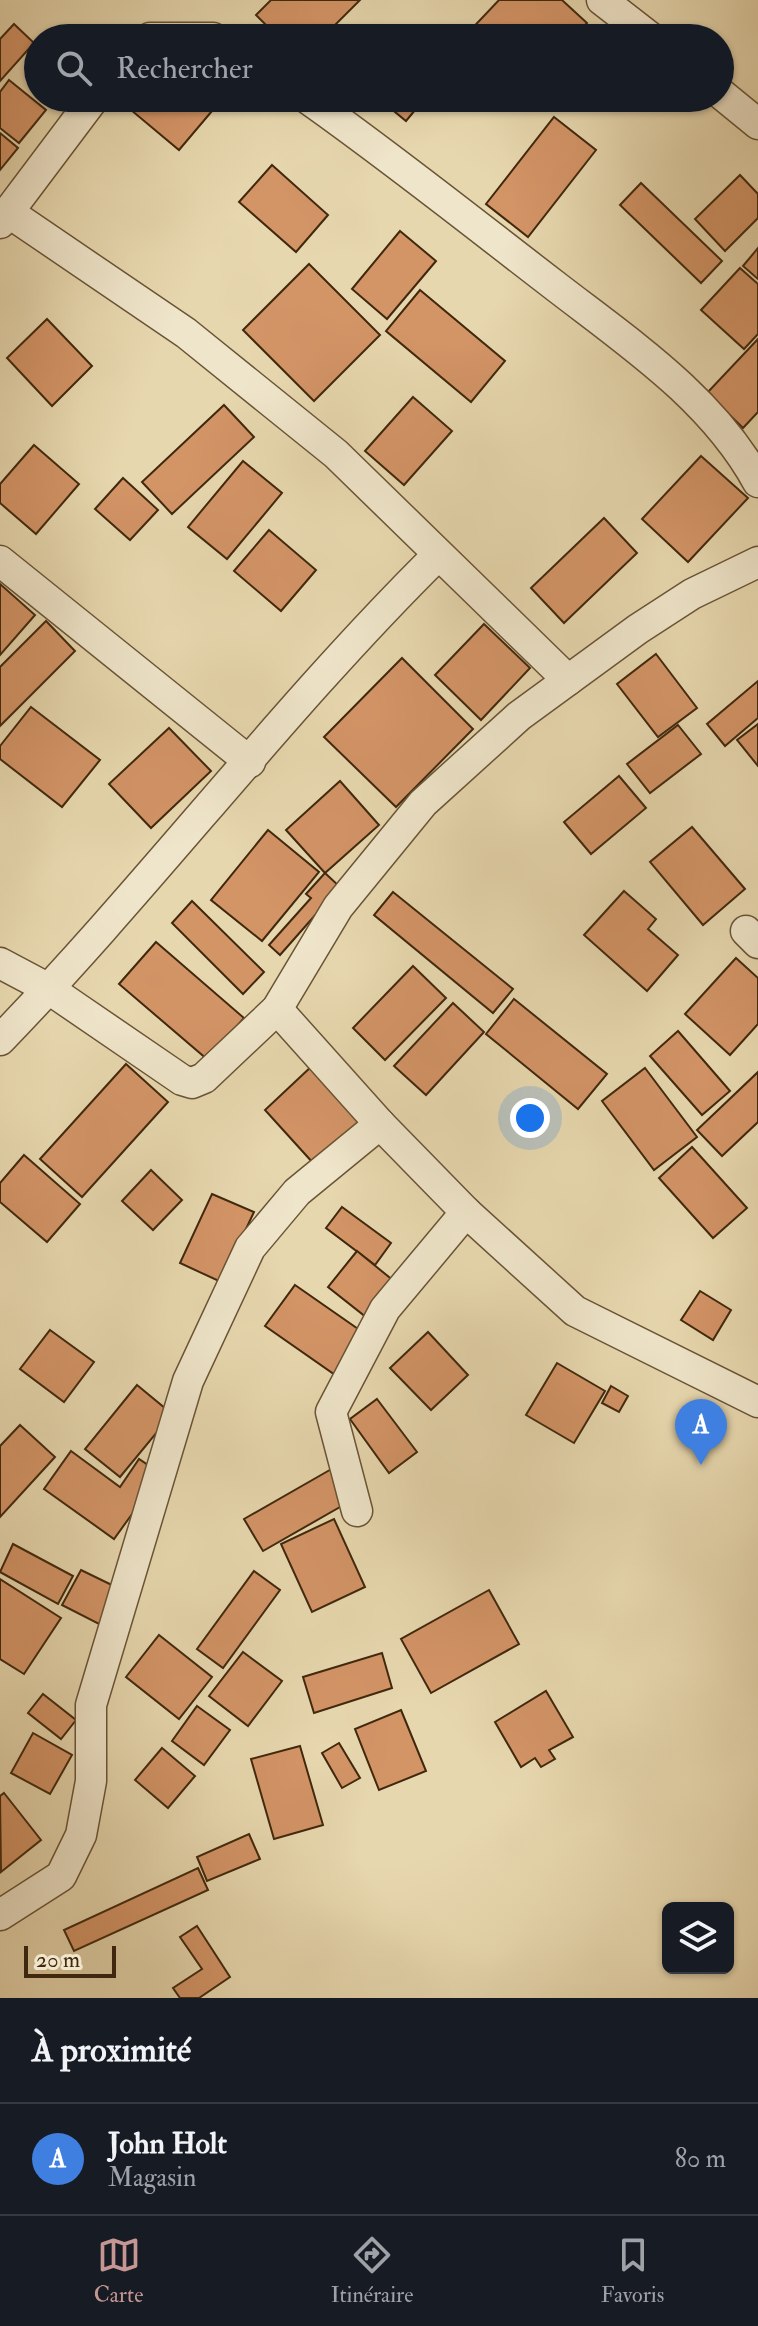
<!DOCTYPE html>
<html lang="fr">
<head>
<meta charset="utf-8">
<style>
	body { margin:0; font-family:"IM FELL Double Pica",serif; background:#242831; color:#f1f3f6 }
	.controls { position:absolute; right:24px; bottom:24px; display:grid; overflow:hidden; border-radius:12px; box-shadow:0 2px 6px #0004 }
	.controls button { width:72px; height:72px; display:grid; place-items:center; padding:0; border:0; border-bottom:2px solid #363941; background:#171b24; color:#f1f3f6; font:40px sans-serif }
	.scale { position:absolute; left:24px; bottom:20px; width:92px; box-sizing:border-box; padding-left:8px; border:4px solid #40280e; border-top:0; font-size:22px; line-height:28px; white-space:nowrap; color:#40280e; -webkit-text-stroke:6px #efe5ca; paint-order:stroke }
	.you { position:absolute; left:530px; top:1118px; width:28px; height:28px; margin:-20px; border:6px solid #fff; border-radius:50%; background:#1a73e8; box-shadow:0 0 0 12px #1a73e833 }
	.badge { display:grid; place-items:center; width:52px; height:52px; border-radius:50%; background:#c59692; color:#fff; font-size:26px; font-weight:700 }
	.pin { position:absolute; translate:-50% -66px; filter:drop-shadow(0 2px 4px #0008) }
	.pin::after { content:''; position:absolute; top:42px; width:28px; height:24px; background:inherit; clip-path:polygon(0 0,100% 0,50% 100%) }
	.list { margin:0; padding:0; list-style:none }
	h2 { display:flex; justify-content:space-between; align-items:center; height:104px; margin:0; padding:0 32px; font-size:34px }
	h2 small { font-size:26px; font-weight:400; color:#9ea1a6 }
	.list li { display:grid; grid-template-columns:52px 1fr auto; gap:24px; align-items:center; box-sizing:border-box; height:112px; padding:0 32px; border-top:2px solid #363941 }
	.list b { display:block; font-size:30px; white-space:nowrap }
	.list p { margin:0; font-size:26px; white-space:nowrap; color:#9ea1a6 }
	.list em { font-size:26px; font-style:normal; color:#9ea1a6 }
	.icon { flex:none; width:44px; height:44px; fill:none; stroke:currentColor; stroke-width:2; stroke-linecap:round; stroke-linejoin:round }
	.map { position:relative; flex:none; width:758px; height:1998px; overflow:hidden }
	.search { position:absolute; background:#171b24; box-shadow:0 2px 6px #0004; left:24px; right:24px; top:24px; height:88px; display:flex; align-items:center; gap:20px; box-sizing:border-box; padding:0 28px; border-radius:44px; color:#9ea1a6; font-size:30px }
	.sheet { height:216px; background:#171b24 }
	nav { display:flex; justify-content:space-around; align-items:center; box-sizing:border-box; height:112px; border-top:2px solid #363941; background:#171b24; font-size:22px; color:#9ea1a6 }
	nav a { display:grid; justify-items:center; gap:4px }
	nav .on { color:#c59692 }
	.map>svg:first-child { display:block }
</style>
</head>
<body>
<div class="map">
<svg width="758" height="1998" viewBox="0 0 758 1998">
	<rect width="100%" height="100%" fill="#e7d7ae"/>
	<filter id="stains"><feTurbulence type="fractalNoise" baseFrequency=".0025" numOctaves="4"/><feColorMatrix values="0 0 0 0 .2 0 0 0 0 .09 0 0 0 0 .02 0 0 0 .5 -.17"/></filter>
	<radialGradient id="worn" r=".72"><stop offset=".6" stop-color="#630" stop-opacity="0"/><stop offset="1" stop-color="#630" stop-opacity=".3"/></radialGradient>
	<!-- building -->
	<g fill="#d39466" stroke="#40280e" stroke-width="2">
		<path d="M271 0H360L322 38H279L256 15Z"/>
		<path d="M499 0H562L587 23 573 38H463Z"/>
		<path d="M14 24 34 43 0 81V39Z"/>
		<path d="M9 80 46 110 19 143 0 128V92Z"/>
		<path d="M131 98H223L179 150 125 105Z"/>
		<path d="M378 98H425L406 121Z"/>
		<path d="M554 117 596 150 528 237 486 204Z"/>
		<path d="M0 133 18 148 0 170Z"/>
		<path d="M272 165 328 215 296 252 239 202Z"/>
		<path d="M740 175 758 194V218L725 251 695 219Z"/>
		<path d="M641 183 722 261 701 283 620 205Z"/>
		<path d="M400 231 436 261 387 319 352 289Z"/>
		<path d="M758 248V279L743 266Z"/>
		<path d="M309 264 380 335 314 401 243 330Z"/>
		<path d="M740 268 758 284V334L744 349 701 310Z"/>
		<path d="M420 290 505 361 471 402 386 331Z"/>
		<path d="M47 319 92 366 52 406 7 358Z"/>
		<path d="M758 339V412L743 428 707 393Z"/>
		<path d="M413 397 452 431 404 485 365 451Z"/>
		<path d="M224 405 254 437 172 514 142 482Z"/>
		<path d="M34 445 79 484 36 534 0 503V484Z"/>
		<path d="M701 456 748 498 688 562 642 519Z"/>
		<path d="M243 461 282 493 227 559 188 527Z"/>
		<path d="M123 478 158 510 130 540 95 509Z"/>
		<path d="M604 518 637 553 564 623 531 588Z"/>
		<path d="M269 530 316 570 281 611 234 571Z"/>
		<path d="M0 584 35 615 0 655Z"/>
		<path d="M46 621 75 651 0 726V667Z"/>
		<path d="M484 624 530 668 481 720 435 675Z"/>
		<path d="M656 654 697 708 658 737 617 684Z"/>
		<path d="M402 658 473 729 396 807 324 737Z"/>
		<path d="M758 681V718L725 746 707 724Z"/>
		<path d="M31 707 100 760 62 807 0 759V746Z"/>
		<path d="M758 724V766L737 740Z"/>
		<path d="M678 725 701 754 650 793 627 764Z"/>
		<path d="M169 728 211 771 151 828 109 784Z"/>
		<path d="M619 776 646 808 591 854 564 822Z"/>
		<path d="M340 781 379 825 325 873 286 830Z"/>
		<path d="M692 827 745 889 703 925 650 862Z"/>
		<path d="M268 830 319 872 262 941 211 900Z"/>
		<path d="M325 873 340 887 280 955 269 945 311 898 306 894Z"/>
		<path d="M624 891 656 919 648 929 678 955 647 991 584 935Z"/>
		<path d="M393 892 513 989 493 1013 374 915Z"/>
		<path d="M192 901 264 972 243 994 172 923Z"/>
		<path d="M156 942 244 1018 208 1060 119 984Z"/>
		<path d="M736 958 758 978V1024L730 1055 685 1014Z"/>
		<path d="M413 966 446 998 385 1060 353 1028Z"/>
		<path d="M514 999 607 1074 578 1109 486 1034Z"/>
		<path d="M453 1003 484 1032 426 1095 394 1066Z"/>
		<path d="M678 1031 730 1091 702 1115 650 1056Z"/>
		<path d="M126 1064 168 1102 82 1197 40 1159Z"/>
		<path d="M313 1065 363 1119 314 1164 265 1110Z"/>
		<path d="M645 1068 697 1137 654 1170 602 1101Z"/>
		<path d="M758 1072V1122L722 1156 697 1130Z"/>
		<path d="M692 1147 747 1208 713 1238 659 1178Z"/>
		<path d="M24 1155 80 1204 47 1242 0 1202V1183Z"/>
		<path d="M151 1170 182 1200 153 1230 122 1201Z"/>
		<path d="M212 1194 254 1212 221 1282 180 1263Z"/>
		<path d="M342 1207 391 1243 375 1265 326 1228Z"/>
		<path d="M357 1251 400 1286 371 1321 328 1287Z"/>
		<path d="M295 1285 371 1338 341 1379 265 1326Z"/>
		<path d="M700 1291 731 1310 713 1340 681 1320Z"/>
		<path d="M50 1330 94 1362 64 1402 20 1369Z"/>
		<path d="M428 1332 468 1375 431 1410 390 1368Z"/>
		<path d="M557 1363 605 1391 574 1443 526 1415Z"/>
		<path d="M137 1385 172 1414 120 1477 85 1449Z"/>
		<path d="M611 1386 628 1396 619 1412 602 1403Z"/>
		<path d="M377 1399 417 1452 389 1473 350 1419Z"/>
		<path d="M20 1425 55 1457 0 1517V1446Z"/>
		<path d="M71 1451 120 1487 139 1459 161 1474 114 1539 44 1489Z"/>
		<path d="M335 1467 354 1499 263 1551 244 1519Z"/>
		<path d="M334 1519 365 1587 312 1612 281 1544Z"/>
		<path d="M13 1544 73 1576 58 1604 0 1572Z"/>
		<path d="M81 1570 118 1588 99 1624 62 1605Z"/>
		<path d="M254 1571 280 1590 223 1668 197 1649Z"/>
		<path d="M0 1579 61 1618 24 1674 0 1659Z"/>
		<path d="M489 1590 519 1644 431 1693 401 1639Z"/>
		<path d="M159 1635 212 1677 179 1719 126 1677Z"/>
		<path d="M243 1652 282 1681 248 1726 209 1696Z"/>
		<path d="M382 1653 392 1688 314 1713 303 1677Z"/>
		<path d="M546 1691 573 1737 549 1750 555 1759 541 1767 535 1758 521 1767 495 1722Z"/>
		<path d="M43 1694 76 1720 61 1739 28 1713Z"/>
		<path d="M197 1706 230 1730 204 1765 172 1741Z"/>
		<path d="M401 1710 426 1771 379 1790 355 1729Z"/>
		<path d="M33 1733 72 1755 50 1794 11 1773Z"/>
		<path d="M339 1743 360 1778 342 1788 322 1753Z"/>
		<path d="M300 1746 323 1825 274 1839 251 1759Z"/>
		<path d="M162 1748 195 1776 168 1808 135 1780Z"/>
		<path d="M4 1793 41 1840 1 1872 0 1796Z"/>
		<path d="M249 1834 260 1859 207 1881 197 1857Z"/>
		<path d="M198 1868 208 1890 74 1951 64 1930Z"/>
		<path d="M197 1926 230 1977 199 1998H180L173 1988 202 1969 180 1937Z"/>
	</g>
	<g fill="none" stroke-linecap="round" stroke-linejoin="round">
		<!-- minor casing -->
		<g stroke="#6a5436" stroke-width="33">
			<g id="minor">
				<path d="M602 0 651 38"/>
				<path d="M150 38H213"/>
				<path d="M720 93 758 124"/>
				<path d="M307 98C392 158 472 222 554 285 629 343 712 398 758 482"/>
				<path d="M8 212 186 333 336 454 568 680"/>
				<path d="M0 223 94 98"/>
				<path d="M0 561 250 762"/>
				<path d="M746 931 758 943"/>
				<path d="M0 963 49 989 182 1080 192 1083 204 1078 277 1009 338 907 423 803 519 716 638 629 692 594 758 562"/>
				<path d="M277 1009 380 1124 466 1212 575 1311 758 1402"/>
				<path d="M0 1040C152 883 283 708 438 555"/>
				<path d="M357 1511 331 1412 385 1309 466 1212"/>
				<path d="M0 1915 61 1876 81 1835 91 1781V1705L188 1381 250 1248 297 1192 380 1124"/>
			</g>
		</g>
		<!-- minor -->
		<use href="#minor" stroke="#efe5ca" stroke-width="30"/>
	</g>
	<rect width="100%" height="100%" filter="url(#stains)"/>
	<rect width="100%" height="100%" fill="url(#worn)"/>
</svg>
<div class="controls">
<button><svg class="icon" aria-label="layers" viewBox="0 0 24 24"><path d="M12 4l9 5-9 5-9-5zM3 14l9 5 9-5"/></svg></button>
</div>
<div class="scale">20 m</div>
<div class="you"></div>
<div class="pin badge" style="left:701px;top:1465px;background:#3f7fe0">A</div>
<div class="search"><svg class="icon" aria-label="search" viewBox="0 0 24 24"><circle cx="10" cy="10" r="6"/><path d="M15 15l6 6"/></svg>Rechercher</div>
</div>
<section class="sheet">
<h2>À proximité<small></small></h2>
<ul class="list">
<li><span class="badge" style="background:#3f7fe0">A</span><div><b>John Holt</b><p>Magasin</p></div><em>80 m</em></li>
</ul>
</section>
<nav>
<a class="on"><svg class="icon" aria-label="map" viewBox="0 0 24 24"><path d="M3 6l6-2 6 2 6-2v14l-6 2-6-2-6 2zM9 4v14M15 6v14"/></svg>Carte</a>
<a><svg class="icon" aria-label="directions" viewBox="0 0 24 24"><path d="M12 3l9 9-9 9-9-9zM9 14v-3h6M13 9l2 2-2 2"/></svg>Itinéraire</a>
<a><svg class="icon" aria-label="saved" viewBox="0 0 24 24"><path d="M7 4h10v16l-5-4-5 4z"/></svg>Favoris</a>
</nav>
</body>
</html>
